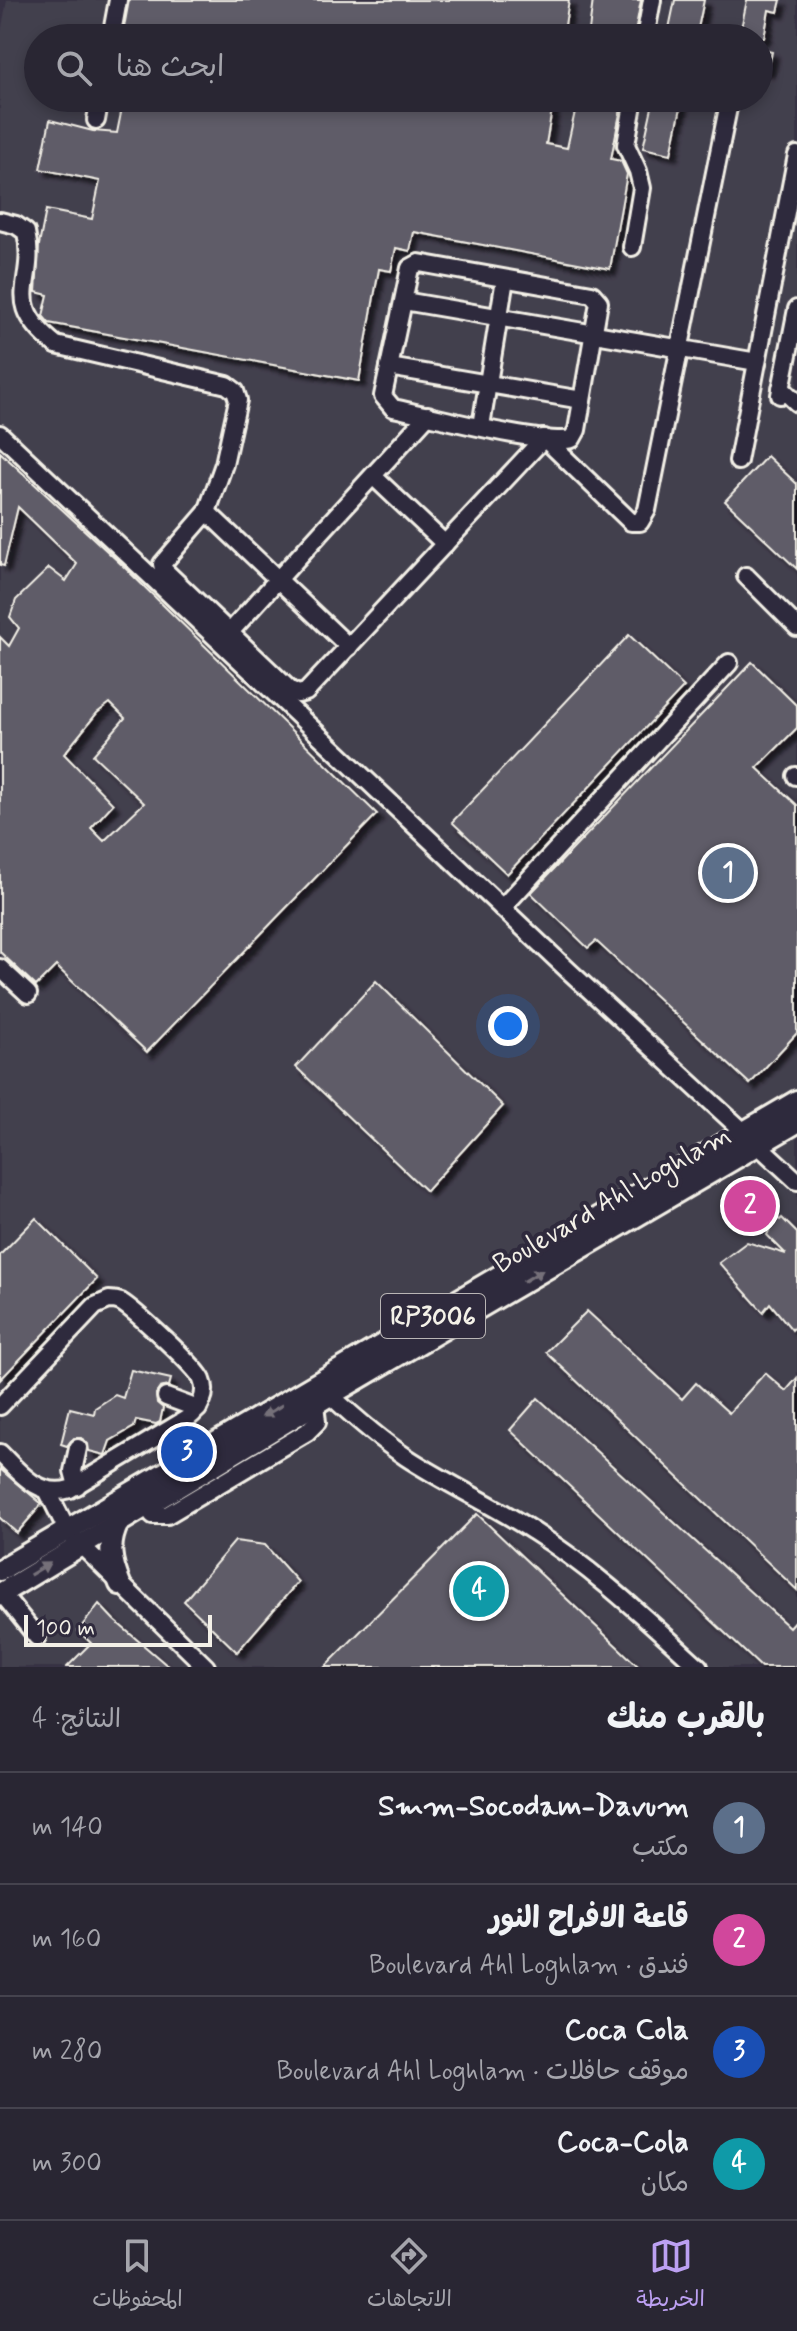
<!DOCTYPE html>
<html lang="ar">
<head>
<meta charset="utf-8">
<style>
	body { margin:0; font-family:Mynerve,"Playpen Sans Arabic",sans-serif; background:#35323f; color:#f1f3f6; direction:rtl }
	.scale { position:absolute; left:24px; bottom:20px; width:188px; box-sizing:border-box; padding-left:8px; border:4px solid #f4f1e8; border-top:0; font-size:22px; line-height:28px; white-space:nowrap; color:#f4f1e8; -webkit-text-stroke:6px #2f2a3d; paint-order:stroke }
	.you { position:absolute; left:508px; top:1026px; width:28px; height:28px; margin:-20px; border:6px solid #fff; border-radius:50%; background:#1a73e8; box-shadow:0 0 0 12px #1a73e833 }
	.badge { display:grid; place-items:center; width:52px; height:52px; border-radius:50%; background:#bca0f2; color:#fff; font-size:26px; font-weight:700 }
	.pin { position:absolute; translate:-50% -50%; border:4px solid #fff; box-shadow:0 2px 8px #0006 }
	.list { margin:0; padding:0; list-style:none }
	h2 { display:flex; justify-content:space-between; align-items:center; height:104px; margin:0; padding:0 32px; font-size:34px }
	h2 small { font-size:26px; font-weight:400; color:#a5a5ac }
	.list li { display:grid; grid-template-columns:52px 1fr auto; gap:24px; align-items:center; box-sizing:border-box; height:112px; padding:0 32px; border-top:2px solid #45434e }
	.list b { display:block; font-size:30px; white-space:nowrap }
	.list p { margin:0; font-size:26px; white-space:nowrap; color:#a5a5ac }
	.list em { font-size:26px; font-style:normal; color:#a5a5ac }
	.icon { flex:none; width:44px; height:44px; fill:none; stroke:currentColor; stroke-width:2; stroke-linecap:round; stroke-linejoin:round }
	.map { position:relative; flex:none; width:797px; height:1667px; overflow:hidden; direction:ltr }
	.search { position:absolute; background:#292633; box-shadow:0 4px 12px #0003; left:24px; right:24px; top:24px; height:88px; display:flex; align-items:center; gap:20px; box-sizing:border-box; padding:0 28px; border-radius:44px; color:#a5a5ac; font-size:30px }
	.sheet { height:552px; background:#292633 }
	nav { display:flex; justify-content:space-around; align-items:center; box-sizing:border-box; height:112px; border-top:2px solid #45434e; background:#292633; font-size:22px; color:#a5a5ac }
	nav a { display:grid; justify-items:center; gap:4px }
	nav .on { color:#bca0f2 }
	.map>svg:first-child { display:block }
</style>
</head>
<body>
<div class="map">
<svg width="797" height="1667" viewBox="0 0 797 1667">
	<defs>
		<filter id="shadow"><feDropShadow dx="6" dy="6" stdDeviation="2" flood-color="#0009"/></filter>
	</defs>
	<rect width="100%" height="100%" fill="#373244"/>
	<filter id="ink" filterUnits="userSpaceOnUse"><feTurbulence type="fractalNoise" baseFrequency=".0125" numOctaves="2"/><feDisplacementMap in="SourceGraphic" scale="16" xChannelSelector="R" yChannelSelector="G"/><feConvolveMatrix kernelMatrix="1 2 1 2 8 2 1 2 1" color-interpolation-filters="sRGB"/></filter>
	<g filter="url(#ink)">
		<!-- built -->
		<path fill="#433f4e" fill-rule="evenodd" d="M7 0H797V1667H0V37ZM38 38H759V98H38Z"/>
		<!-- building -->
		<g fill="#5f5c67" stroke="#f4f1e8" stroke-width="2" fill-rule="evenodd" filter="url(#shadow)">
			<path d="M129 0H569L563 38H122Z"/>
			<path d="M593 0H641L634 38H588Z"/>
			<path d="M675 0H704L696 38H667Z"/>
			<path d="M747 0H781L778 12 769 10 764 38H739Z"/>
			<path d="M759 49 772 52 768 71 759 69Z"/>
			<path d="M124 98 155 104 156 98H554L546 144 567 148 578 98H623L611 159 621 161 627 174 610 269 414 232 410 251 396 248 391 271 379 269 359 381 49 323 43 316 48 295 36 292 39 245 46 210 92 219 100 181 40 169 50 120 93 131 117 133Z"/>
			<path d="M654 98H683L671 154 643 148Z"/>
			<path d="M0 452 122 565 377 814 147 1052 56 966 36 986 0 952V637L9 646 19 628 10 617 16 600 49 568 66 581 77 564 18 507 4 566 0 565ZM110 703 125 718 93 755 144 803 104 841 91 828 113 804 64 754 97 713Z"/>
			<path d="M767 456 797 484V569L725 501Z"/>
			<path d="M629 635 684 687 507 874 452 822Z"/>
			<path d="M752 662 797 706V728L757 768 797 805V1033L750 1084 596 941 588 948 531 893Z"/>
			<path d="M376 981 503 1106 426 1191 296 1067Z"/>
			<path d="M747 1189 767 1209 754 1223 734 1203Z"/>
			<path d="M775 1216 780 1220 782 1218 797 1233V1324L792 1330 770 1303 763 1312 719 1263 747 1242 786 1254 767 1235Z"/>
			<path d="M36 1218 97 1279 0 1380V1255Z"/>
			<path d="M587 1311 682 1399 696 1383 729 1413 765 1373 786 1391 797 1378V1590L546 1352Z"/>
			<path d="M131 1370 171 1379 169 1386 160 1388 156 1394 157 1403 163 1408 160 1422 156 1424 136 1420 134 1427 110 1441 105 1455 89 1451 88 1444 81 1438H74L67 1446 61 1444 70 1408 94 1414 95 1408 115 1395 123 1398Z"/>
			<path d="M538 1398 789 1627 797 1618V1667H761L510 1430Z"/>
			<path d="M0 1469 42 1504 17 1533 0 1518Z"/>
			<path d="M477 1514 639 1667H325Z"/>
			<path d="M235 1541 265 1545 298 1582 237 1652 184 1601Z"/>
			<path d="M99 1604 114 1620 169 1667H67L91 1643 78 1631Z"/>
		</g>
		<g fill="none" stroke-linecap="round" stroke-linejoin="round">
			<!-- minor casing -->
			<g stroke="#f4f1e8" stroke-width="22">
				<g id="minor">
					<path d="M111 38 118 0"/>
					<path d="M645 38 652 0"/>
					<path d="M96 120 100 98"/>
					<path d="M0 221 16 225 26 232C38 285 0 300 56 345L227 385 235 391 238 400 224 464 207 512 162 564 163 569 290 690 298 694 306 692 544 438"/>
					<path d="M632 247 642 188 638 171 626 145 634 98"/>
					<path d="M419 263 592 294 599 302 577 430 572 439C546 446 428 415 393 408L383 396 410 268Z"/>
					<path d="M404 301 757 362"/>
					<path d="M389 367 582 400"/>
					<path d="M781 388 797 403"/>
					<path d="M780 395 797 309"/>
					<path d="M481 426 505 279"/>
					<path d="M0 434 569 971 797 1181"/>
					<path d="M544 438 631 522H640L647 510 730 98"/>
					<path d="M738 461 797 155"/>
					<path d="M373 476 445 544"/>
					<path d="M207 512 349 647"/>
					<path d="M746 576 797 627"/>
					<path d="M230 632 428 415"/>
					<path d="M796 776H797"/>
					<path d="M502 908 729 663"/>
					<path d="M0 968 28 994"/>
					<path d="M330 1395C354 1417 379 1439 406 1457 447 1484 492 1504 533 1531 594 1569 646 1619 699 1667"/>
					<path d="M166 1397 198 1409"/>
					<path d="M0 1406 95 1306 109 1300C114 1300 116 1300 121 1302 133 1309 198 1368 202 1380 208 1394 200 1409 188 1418L70 1489C39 1498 20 1473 0 1453"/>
					<path d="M77 1486 73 1471 78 1448"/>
					<path d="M47 1490 67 1530 81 1545 206 1667"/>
					<path d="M146 1506 153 1515H167L307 1432 317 1422 315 1404"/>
					<path d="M0 1591 37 1637"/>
				</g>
			</g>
			<!-- major casing -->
			<g stroke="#f4f1e8" stroke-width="26">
				<g id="major">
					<path d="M118 1523C107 1545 111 1562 120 1584"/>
					<path d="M0 1570 797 1101"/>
					<path d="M0 1594 330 1395 797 1122"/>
				</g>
			</g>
			<!-- minor -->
			<use href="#minor" stroke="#2f2a3d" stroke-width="16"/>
			<!-- major -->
			<use href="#major" stroke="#2f2a3d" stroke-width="20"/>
		</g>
		<!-- one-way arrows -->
		<defs><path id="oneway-solid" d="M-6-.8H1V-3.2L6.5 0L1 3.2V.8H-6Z" transform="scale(2)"/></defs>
		<g fill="#747079">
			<use href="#oneway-solid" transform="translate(533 1276) rotate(-31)"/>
			<use href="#oneway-solid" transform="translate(272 1411) rotate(150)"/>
			<use href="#oneway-solid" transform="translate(40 1569) rotate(-31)"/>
		</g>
	</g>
	<g text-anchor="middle" stroke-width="8" stroke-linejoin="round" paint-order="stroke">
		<!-- shield labels -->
		<rect fill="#2f2a3d" stroke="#b9b5b5" stroke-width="2" x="381" y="1294" width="104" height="44" rx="6"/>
		<g font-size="26" font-weight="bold" fill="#f4f1e8">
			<text x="433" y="1325">RP3006</text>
		</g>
		<!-- street labels -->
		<g font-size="28" fill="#f4f1e8" stroke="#2f2a3d">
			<text transform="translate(611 1198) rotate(-30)" y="10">Boulevard Ahl Loghlam</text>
		</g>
	</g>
</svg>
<div class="scale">100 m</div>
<div class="you"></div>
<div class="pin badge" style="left:728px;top:873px;background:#5c6f8a">1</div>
<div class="pin badge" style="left:750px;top:1206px;background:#d1479c">2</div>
<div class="pin badge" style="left:187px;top:1452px;background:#1a4fb4">3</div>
<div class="pin badge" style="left:479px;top:1591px;background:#0f9aa8">4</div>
<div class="search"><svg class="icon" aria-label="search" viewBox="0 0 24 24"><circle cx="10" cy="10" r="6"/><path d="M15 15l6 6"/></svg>ابحث هنا</div>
</div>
<section class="sheet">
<h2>بالقرب منك<small>النتائج: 4</small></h2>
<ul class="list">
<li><span class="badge" style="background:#5c6f8a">1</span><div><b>Smm-Socodam-Davum</b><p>مكتب</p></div><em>140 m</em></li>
<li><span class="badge" style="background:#d1479c">2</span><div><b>قاعة الافراح النور</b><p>فندق · Boulevard Ahl Loghlam</p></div><em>160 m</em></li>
<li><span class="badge" style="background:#1a4fb4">3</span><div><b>Coca Cola</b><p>موقف حافلات · Boulevard Ahl Loghlam</p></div><em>280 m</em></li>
<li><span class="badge" style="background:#0f9aa8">4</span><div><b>Coca-Cola</b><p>مكان</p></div><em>300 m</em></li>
</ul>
</section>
<nav>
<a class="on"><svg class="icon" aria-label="map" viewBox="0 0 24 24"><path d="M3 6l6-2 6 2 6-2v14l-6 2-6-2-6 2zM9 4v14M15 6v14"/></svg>الخريطة</a>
<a><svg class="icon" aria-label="directions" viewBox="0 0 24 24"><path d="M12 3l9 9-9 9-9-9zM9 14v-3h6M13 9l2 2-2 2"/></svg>الاتجاهات</a>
<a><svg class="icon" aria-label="saved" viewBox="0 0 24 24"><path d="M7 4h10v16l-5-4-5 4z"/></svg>المحفوظات</a>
</nav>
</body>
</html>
